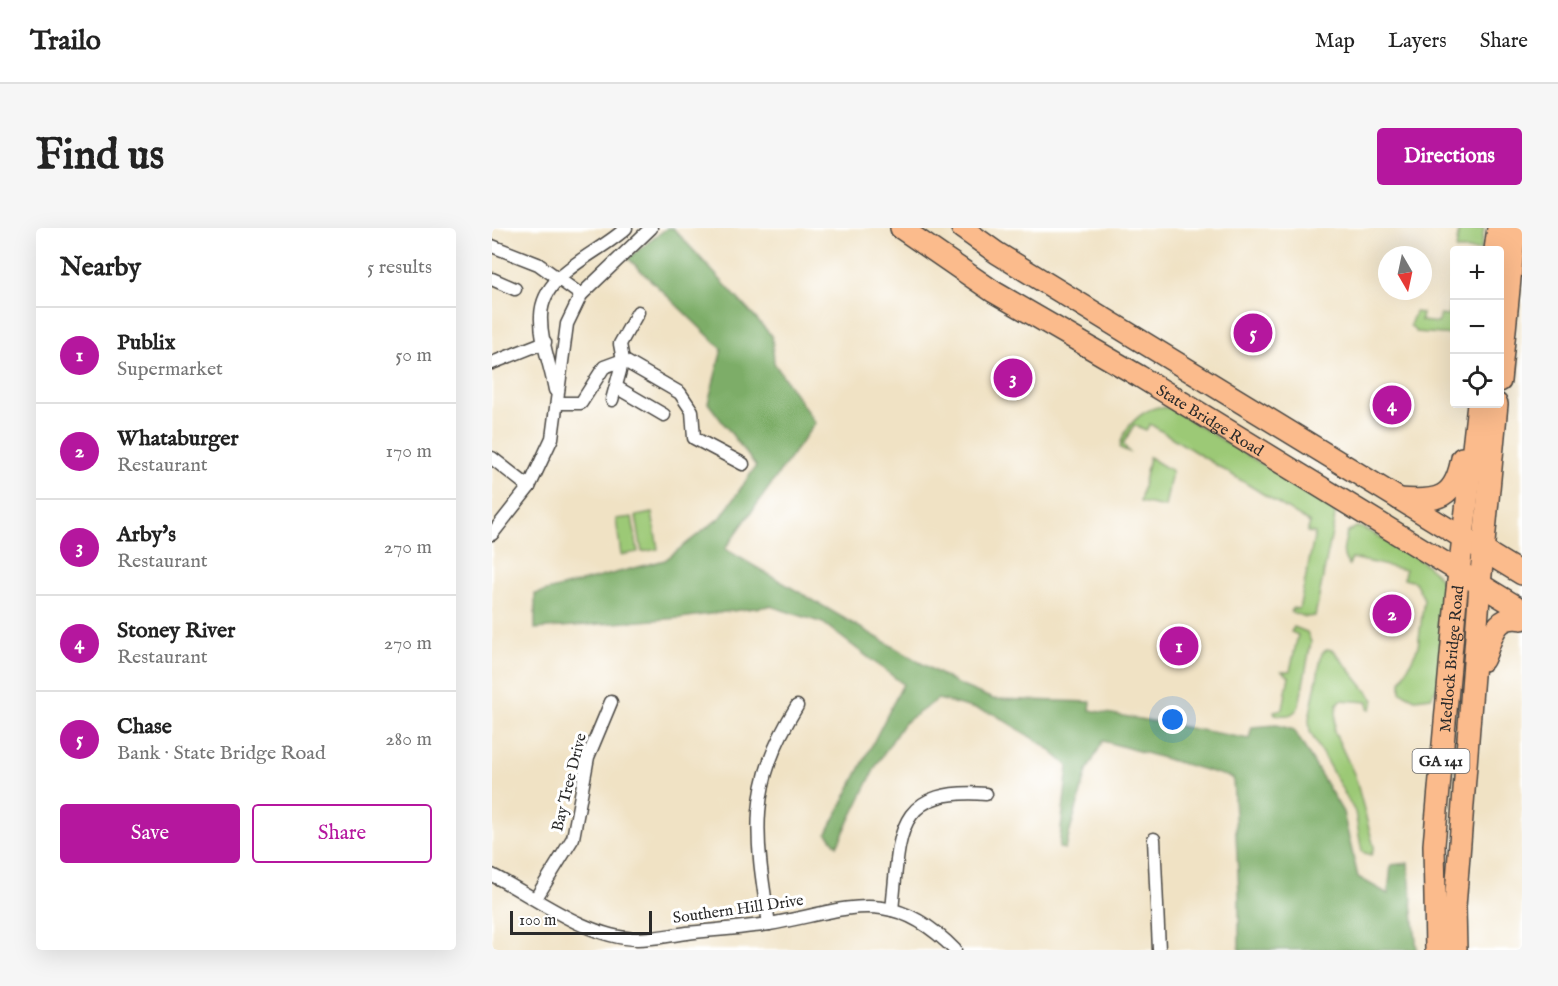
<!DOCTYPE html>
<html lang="en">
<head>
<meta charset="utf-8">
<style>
	body { margin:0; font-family:"IM FELL English",serif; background:#f6f6f6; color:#222 }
	.controls { position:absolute; right:18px; top:18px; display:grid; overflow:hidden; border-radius:6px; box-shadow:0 6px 24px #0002 }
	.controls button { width:54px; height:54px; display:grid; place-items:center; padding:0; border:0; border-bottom:2px solid #e0e0e0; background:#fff; color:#222; font:30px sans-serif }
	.compass { position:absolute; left:886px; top:18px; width:54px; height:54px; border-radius:50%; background:#fff; box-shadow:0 6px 24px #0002; rotate:171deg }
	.scale { position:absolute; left:18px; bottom:15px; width:142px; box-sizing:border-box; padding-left:6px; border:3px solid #2b2b2b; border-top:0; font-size:16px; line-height:21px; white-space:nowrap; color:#2b2b2b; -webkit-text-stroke:4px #fff; paint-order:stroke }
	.you { position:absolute; left:681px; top:492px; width:21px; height:21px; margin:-15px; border:4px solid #fff; border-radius:50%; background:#1a73e8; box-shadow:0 0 0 9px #1a73e833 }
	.badge { display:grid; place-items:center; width:39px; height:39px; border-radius:50%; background:#b5179e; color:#fff; font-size:20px; font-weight:700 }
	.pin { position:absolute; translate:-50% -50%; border:3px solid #fff; box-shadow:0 2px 6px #0006 }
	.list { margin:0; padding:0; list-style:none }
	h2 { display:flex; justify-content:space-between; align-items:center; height:78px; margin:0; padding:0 24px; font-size:26px }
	h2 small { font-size:20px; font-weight:400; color:#767676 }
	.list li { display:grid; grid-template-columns:39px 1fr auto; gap:18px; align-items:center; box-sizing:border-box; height:96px; padding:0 24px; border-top:2px solid #e0e0e0 }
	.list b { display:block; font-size:22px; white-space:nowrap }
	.list p { margin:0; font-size:20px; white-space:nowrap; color:#767676 }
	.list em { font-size:20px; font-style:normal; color:#767676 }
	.actions { display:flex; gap:12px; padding:18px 24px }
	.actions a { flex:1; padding:14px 0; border:2px solid #b5179e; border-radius:6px; text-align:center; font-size:21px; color:#b5179e }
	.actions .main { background:#b5179e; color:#fff }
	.icon { flex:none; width:33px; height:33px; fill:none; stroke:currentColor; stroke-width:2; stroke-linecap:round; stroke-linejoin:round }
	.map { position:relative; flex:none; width:1030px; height:722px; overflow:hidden; border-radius:6px }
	header { display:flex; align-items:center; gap:36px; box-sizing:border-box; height:84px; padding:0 30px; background:#fff; border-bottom:2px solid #e0e0e0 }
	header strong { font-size:28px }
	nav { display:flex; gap:33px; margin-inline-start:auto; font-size:21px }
	.intro { display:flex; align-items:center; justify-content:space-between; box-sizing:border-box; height:144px; padding:0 36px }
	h1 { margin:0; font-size:42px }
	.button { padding:15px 27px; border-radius:6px; background:#b5179e; color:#fff; font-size:21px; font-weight:700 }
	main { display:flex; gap:36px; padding:0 36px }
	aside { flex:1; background:#fff; border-radius:6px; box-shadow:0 6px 24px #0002 }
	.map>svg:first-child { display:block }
</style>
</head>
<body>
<header>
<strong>Trailo</strong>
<nav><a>Map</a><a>Layers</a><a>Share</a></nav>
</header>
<div class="intro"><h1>Find us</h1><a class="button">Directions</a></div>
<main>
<aside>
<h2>Nearby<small>5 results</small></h2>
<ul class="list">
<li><span class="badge">1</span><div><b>Publix</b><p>Supermarket</p></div><em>50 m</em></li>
<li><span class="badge">2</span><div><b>Whataburger</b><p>Restaurant</p></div><em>170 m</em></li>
<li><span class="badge">3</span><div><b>Arby's</b><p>Restaurant</p></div><em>270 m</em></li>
<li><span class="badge">4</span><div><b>Stoney River</b><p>Restaurant</p></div><em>270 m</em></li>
<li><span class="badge">5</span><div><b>Chase</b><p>Bank · State Bridge Road</p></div><em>280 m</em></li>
</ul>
<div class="actions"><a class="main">Save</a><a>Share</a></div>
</aside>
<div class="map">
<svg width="1030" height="722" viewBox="0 0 1030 722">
	<rect width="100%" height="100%" fill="#fff"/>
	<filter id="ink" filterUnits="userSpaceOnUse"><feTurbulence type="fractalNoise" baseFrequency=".0167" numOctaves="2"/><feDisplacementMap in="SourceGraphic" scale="12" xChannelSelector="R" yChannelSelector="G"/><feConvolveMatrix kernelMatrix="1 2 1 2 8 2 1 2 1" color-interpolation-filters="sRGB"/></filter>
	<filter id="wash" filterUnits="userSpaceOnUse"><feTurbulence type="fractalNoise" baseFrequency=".008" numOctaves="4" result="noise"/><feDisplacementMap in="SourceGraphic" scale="24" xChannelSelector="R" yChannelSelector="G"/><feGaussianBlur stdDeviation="1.35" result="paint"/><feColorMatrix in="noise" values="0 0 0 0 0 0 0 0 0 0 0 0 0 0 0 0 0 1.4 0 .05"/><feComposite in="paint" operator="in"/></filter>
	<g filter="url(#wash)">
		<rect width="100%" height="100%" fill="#f0e2c4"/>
		<!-- green -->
		<g fill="#9cc976" stroke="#647a50" stroke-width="1.5">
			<path d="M967 0H992L989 22H964Z"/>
			<path d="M962 37V107L924 104 918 97 923 84 930 85 929 93 946 95 948 87 956 88Z"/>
			<path d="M666 179 678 180 840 279 843 286 842 295 823 388 814 389 799 384 800 380 807 381 823 305 815 304 818 295 658 196 654 202 642 197 631 216 637 224 628 220C630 201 648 183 666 179Z"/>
			<path d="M657 229 680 243 673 279 648 274Z"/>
			<path d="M160 285 166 321 150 324 144 288Z"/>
			<path d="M140 289 146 324 129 327 124 291Z"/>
			<path d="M864 299 871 300C896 314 947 336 955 363L948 456 939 469 923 471 909 464V454L926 419 932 371 923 354 912 351 913 342 860 330 857 337C848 327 852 318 855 305Z"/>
			<path d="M802 399 815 404 819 414 807 478C801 489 794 488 783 486L782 483 791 481 797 448 790 443H798L806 407 799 404Z"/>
			<path d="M836 421 842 423 882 472 878 482 876 481V474L849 472 845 476 842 503 863 548 882 619 879 627 870 624 863 584 818 504 817 491 830 425Z"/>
		</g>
		<!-- forest -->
		<path fill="#7dad67" stroke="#546c49" stroke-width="1.5" d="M175 0H181L280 108 282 135 323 195 233 321 465 456 501 471 599 474 598 482 757 511 760 499 785 497 802 502 851 584 866 649 896 666 899 637 916 635 925 722H747V665L741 550 611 513 595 543 573 621 567 620 576 538 553 518 502 486 446 471 411 496 385 536 345 618 335 605 411 456 331 395 278 378 188 390 43 401V366L173 332 230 288 264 238 216 175 230 121 136 30Z"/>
	</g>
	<g filter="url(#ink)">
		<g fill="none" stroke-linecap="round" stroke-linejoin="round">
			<!-- street casing -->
			<g stroke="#494642" stroke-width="15">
				<g id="street">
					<path d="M0 18 46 36 89 67"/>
					<path d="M0 51 23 61"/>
					<path d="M0 135 53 114"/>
					<path d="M124 159 172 187"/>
					<path d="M63 162C59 139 48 112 49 88 50 44 107 26 134 0"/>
					<path d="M120 172 131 132 128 116 146 84"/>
					<path d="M66 175H89L112 139 131 132 188 165 200 183 202 210 251 236"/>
					<path d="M0 230 37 259 60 210 75 96 89 67 159 0"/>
					<path d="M0 306 37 259"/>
					<path d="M662 611 667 722"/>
					<path d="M0 647C43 669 95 710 145 711 161 711 179 707 195 705 222 702 250 700 277 696 354 683 398 655 463 722"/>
					<path d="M44 670 81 610 96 529 119 474"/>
					<path d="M400 682C408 608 401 559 494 566"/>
					<path d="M277 696C263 607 255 559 305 478"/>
				</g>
			</g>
			<!-- highway casing -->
			<g stroke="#494642" stroke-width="24">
				<g id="highway">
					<path id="s1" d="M409 0 502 64 647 148 1030 382"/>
					<path d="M470 0 505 25 1030 346"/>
					<path d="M1003 22 1006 0"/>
					<path d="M1008 153 1023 0"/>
					<path d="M907 271C946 274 963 271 970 230"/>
					<path d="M991 432C1000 415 1000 385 1030 391"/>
					<path id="s2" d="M944 722 942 617 964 371 986 176"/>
					<path d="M964 722 963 679 988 357 1005 176"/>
				</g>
			</g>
			<!-- street -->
			<use href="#street" stroke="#fff" stroke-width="12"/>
			<!-- highway -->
			<use href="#highway" stroke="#fbbb8c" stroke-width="21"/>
		</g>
	</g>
	<g text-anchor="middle" stroke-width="6" stroke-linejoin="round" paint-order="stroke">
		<!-- shield labels -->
		<rect fill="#fff" stroke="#6b6b6b" stroke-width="1.5" x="920.5" y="521" width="57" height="24" rx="4.5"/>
		<g font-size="15" font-weight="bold" fill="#2b2b2b">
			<text x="949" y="538">GA 141</text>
		</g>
		<!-- street labels -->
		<g font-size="16" fill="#2b2b2b" stroke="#fff">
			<text dy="6" stroke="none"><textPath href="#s1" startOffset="364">State Bridge Road</textPath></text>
			<text dy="6" stroke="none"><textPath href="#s2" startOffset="292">Medlock Bridge Road</textPath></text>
			<text transform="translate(76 554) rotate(-76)" y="6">Bay Tree Drive</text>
			<text transform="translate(246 680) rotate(-8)" y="6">Southern Hill Drive</text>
		</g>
	</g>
</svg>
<div class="controls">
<button>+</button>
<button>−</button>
<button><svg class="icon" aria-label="locate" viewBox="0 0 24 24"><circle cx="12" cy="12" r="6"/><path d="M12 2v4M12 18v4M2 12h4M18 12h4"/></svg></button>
</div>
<svg class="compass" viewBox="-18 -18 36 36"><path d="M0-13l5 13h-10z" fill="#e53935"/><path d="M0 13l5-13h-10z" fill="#767676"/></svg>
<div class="scale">100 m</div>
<div class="you"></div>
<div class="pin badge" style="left:687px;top:418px">1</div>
<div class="pin badge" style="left:900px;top:386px">2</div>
<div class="pin badge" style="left:521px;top:150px">3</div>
<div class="pin badge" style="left:900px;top:177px">4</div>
<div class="pin badge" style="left:761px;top:105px">5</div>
</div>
</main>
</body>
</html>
